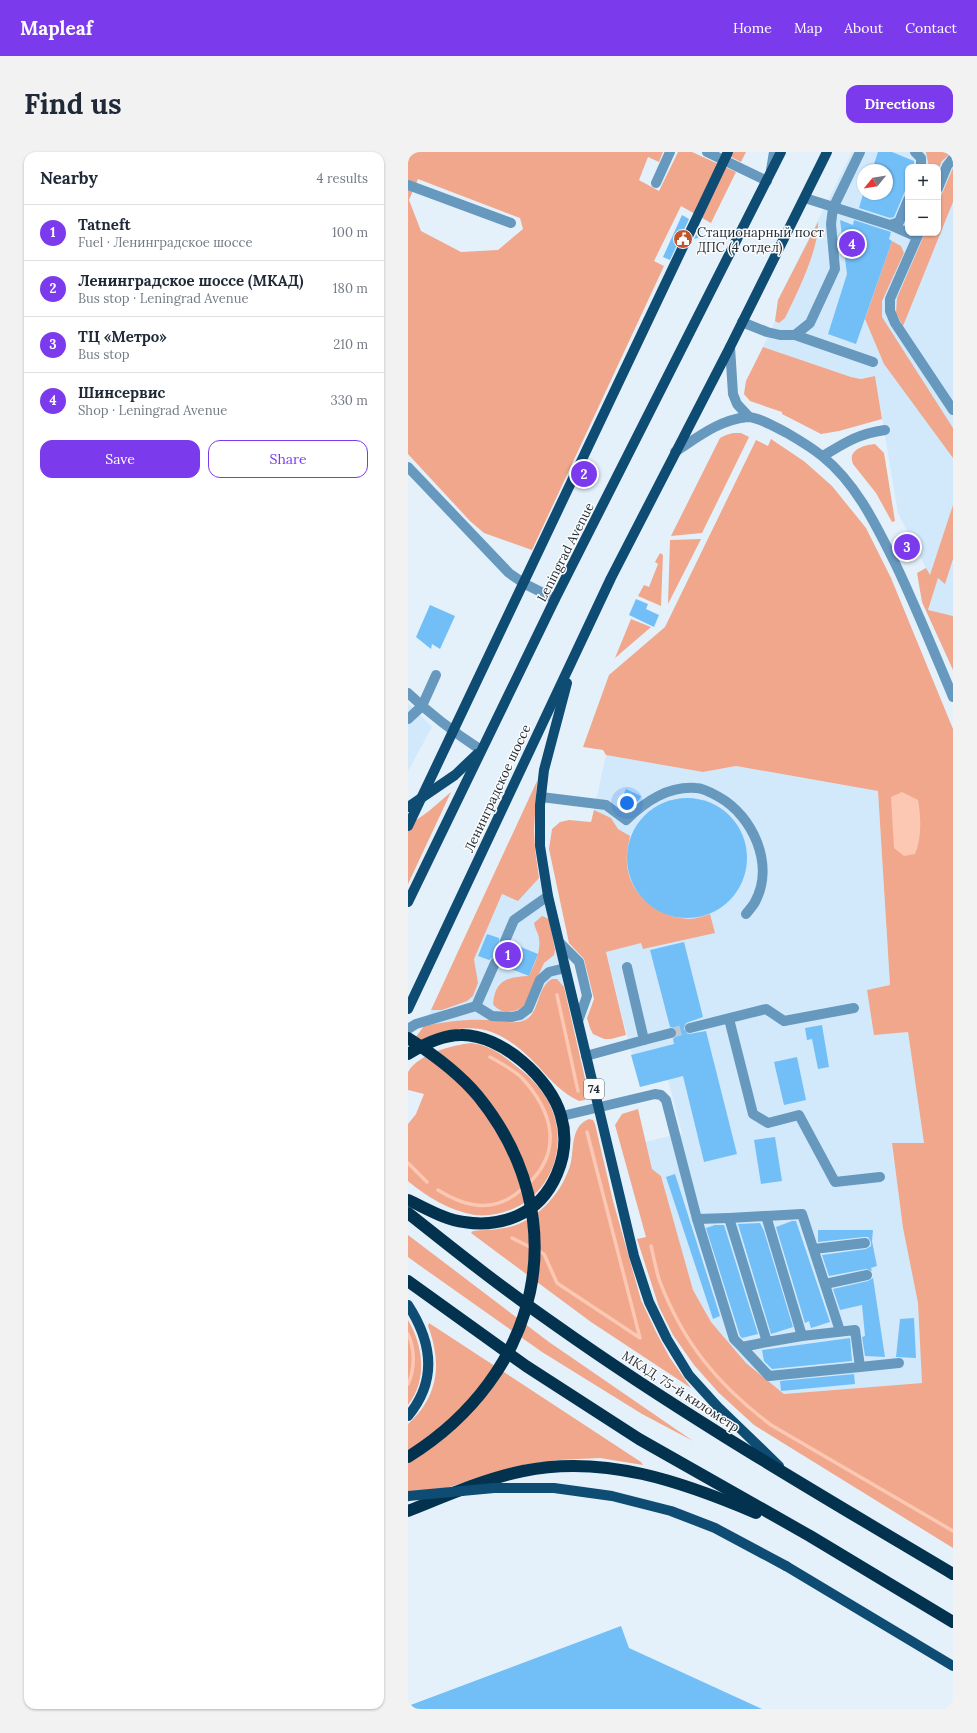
<!DOCTYPE html>
<html lang="en">
<head>
<meta charset="utf-8">
<style>
	body { margin:0; font-family:Lora,serif; background:#f2f2f3; color:#1f2937 }
	.controls { position:absolute; right:12px; top:12px; display:grid; overflow:hidden; border-radius:8px; box-shadow:0 1px 3px #0004 }
	.controls button { width:36px; height:36px; display:grid; place-items:center; padding:0; border:0; border-bottom:1px solid #e0e1e3; background:#fff; color:#1f2937; font:20px sans-serif }
	.compass { position:absolute; left:449px; top:12px; width:36px; height:36px; border-radius:50%; background:#fff; box-shadow:0 1px 3px #0004; rotate:240deg }
	.you { position:absolute; left:219px; top:651px; width:14px; height:14px; margin:-10px; border:3px solid #fff; border-radius:50%; background:#1a73e8; box-shadow:0 0 0 6px #1a73e833 }
	.badge { display:grid; place-items:center; width:26px; height:26px; border-radius:50%; background:#7c3aed; color:#fff; font-size:13px; font-weight:700 }
	.pin { position:absolute; translate:-50% -50%; border:2px solid #fff; box-shadow:0 1px 4px #0006 }
	.list { margin:0; padding:0; list-style:none }
	h2 { display:flex; justify-content:space-between; align-items:center; height:52px; margin:0; padding:0 16px; font-size:17px }
	h2 small { font-size:13px; font-weight:400; color:#747a83 }
	.list li { display:grid; grid-template-columns:26px 1fr auto; gap:12px; align-items:center; box-sizing:border-box; height:56px; padding:0 16px; border-top:1px solid #e0e1e3 }
	.list b { display:block; font-size:15px; white-space:nowrap }
	.list p { margin:0; font-size:13px; white-space:nowrap; color:#747a83 }
	.list em { font-size:13px; font-style:normal; color:#747a83 }
	.actions { display:flex; gap:8px; padding:12px 16px }
	.actions a { flex:1; padding:9px 0; border:1px solid #7c3aed; border-radius:12px; text-align:center; font-size:14px; color:#7c3aed }
	.actions .main { background:#7c3aed; color:#fff }
	.map { position:relative; flex:none; width:545px; height:1557px; overflow:hidden; border-radius:12px }
	header { display:flex; align-items:center; gap:24px; box-sizing:border-box; height:56px; padding:0 20px; background:#7c3aed; color:#fff }
	header strong { font-size:19px }
	nav { display:flex; gap:22px; margin-inline-start:auto; font-size:14px }
	.intro { display:flex; align-items:center; justify-content:space-between; box-sizing:border-box; height:96px; padding:0 24px }
	h1 { margin:0; font-size:28px }
	.button { padding:10px 18px; border-radius:12px; background:#7c3aed; color:#fff; font-size:14px; font-weight:700 }
	main { display:flex; gap:24px; padding:0 24px }
	aside { flex:1; background:#fff; border-radius:12px; box-shadow:0 1px 3px #0004 }
	.map>svg:first-child { display:block }
</style>
</head>
<body>
<header>
<strong>Mapleaf</strong>
<nav><a>Home</a><a>Map</a><a>About</a><a>Contact</a></nav>
</header>
<div class="intro"><h1>Find us</h1><a class="button">Directions</a></div>
<main>
<aside>
<h2>Nearby<small>4 results</small></h2>
<ul class="list">
<li><span class="badge">1</span><div><b>Tatneft</b><p>Fuel · Ленинградское шоссе</p></div><em>100 m</em></li>
<li><span class="badge">2</span><div><b>Ленинградское шоссе (МКАД)</b><p>Bus stop · Leningrad Avenue</p></div><em>180 m</em></li>
<li><span class="badge">3</span><div><b>ТЦ «Метро»</b><p>Bus stop</p></div><em>210 m</em></li>
<li><span class="badge">4</span><div><b>Шинсервис</b><p>Shop · Leningrad Avenue</p></div><em>330 m</em></li>
</ul>
<div class="actions"><a class="main">Save</a><a>Share</a></div>
</aside>
<div class="map">
<svg width="545" height="1557" viewBox="0 0 545 1557">
	<rect width="100%" height="100%" fill="#e4f1fb"/>
	<!-- built -->
	<g fill="#d2e9fb" fill-rule="evenodd">
		<path d="M444 0H545V464L520 459 530 425 522 424 490 361 467 224 453 227 443 225 355 195 367 169 370 148ZM500 15H530V81H500ZM455 18H479V42H455Z"/>
		<path d="M0 551 24 575 0 619Z"/>
		<path d="M198 603 295 620 328 614 470 639 482 833 459 838 500 880 516 991 484 992 495 1076 510 1151 515 1231 376 1242 338 1211 303 1170 285 1138 253 1024 244 1017 237 990 274 981 260 928 232 935 198 800 183 671Z"/>
		<path d="M131 726 156 835 152 830 127 855 119 867 113 869 106 870 83 868 16 874 23 858H34L65 807 94 742 110 749Z"/>
	</g>
	<!-- green -->
	<g fill="#f0a78b" fill-rule="evenodd">
		<path d="M0 0H255L251 10 240 5 231 28 251 39 270 0H284L328 20 303 71 273 54 246 109 256 114 124 398 76 381 62 369 0 302ZM10 27 112 66 115 77 90 98 53 100 13 79 1 48Z"/>
		<path d="M313 0H338L333 10Z"/>
		<path d="M518 0H544L534 9 530 18V15H521Z"/>
		<path d="M545 16V50L495 174 488 161 489 146 517 81H530V51Z"/>
		<path d="M410 70C411 98 389 141 377 166L371 171 367 169 370 148Z"/>
		<path d="M484 89 493 94 496 101 474 149V165L545 276V306L476 212 457 167Z"/>
		<path d="M355 195 443 225 453 227 467 224 474 267 431 279 413 282 374 262V260L342 249 336 242 338 229Z"/>
		<path d="M325 281H333L341 285 294 381 263 384 312 286 318 283Z"/>
		<path d="M363 287 397 310 424 334 458 376 483 426 545 577V1396L346 1273 311 1241 286 1213 265 1183 251 1155 229 1087 238 1085 207 973 214 962 230 957 244 1017 253 1024 285 1138 303 1170 338 1211 376 1242 514 1231 510 1151 495 1076 484 991H516L500 880 466 883 459 838 482 833 470 639 328 614 295 620 198 603 195 598 175 595 201 523 257 475 348 288 360 294Z"/>
		<path d="M467 292 476 301 487 369 484 370 468 341 445 312C439 298 456 293 467 292Z"/>
		<path d="M545 353V407L537 432 530 426 520 458 545 464V518L514 450 509 421 518 416 522 423Z"/>
		<path d="M293 387 260 452 262 388Z"/>
		<path d="M252 401 255 403 253 454 230 444 236 433 241 435 250 412 247 410Z"/>
		<path d="M223 467 243 475 207 506Z"/>
		<path d="M129 629 126 678 127 697 131 726 110 749 94 742 66 807 70 831 65 844 59 849 48 853 34 858H23Z"/>
		<path d="M43 640 0 732V674L21 659Z"/>
		<path d="M186 658 203 666 210 677 222 684C220 694 218 703 219 712 221 743 251 766 281 767 288 767 295 764 302 762L307 781 235 797 233 791 198 800 218 883 203 887H196L185 882 182 876 179 866 186 847 176 807 161 791 141 697 144 677 152 670 161 668 183 670Z"/>
		<path d="M134 764 141 767 147 798 146 803 136 811 116 854C106 861 93 863 85 852 87 828 99 825 121 824 126 813 133 800 131 787 131 782 127 777 126 771Z"/>
		<path d="M144 827H149L156 835 181 944 177 948 171 949C154 941 142 928 130 914 92 874 63 866 13 889L7 886 16 874C40 869 67 866 92 869 100 870 111 872 119 867 132 858 129 835 144 827Z"/>
		<path d="M63 891C82 893 94 903 108 914 119 922 130 933 137 944 160 980 151 1028 116 1051 102 1060 83 1065 67 1063 42 1059 19 1045 0 1029V972L8 962 16 942 0 938V920C10 902 45 893 63 891Z"/>
		<path d="M181 967 185 968 187 972 205 1049 233 1148 248 1180 262 1206 283 1236 183 1170 63 1081 65 1079C78 1078 92 1078 105 1074 132 1066 156 1038 163 1010 166 995 163 974 181 967Z"/>
		<path d="M0 1083 141 1190 285 1289 234 1262 134 1200 11 1113 0 1105Z"/>
		<path d="M0 1168C15 1194 20 1227 0 1253Z"/>
		<path d="M21 1171 233 1310 235 1313 192 1306 150 1308 108 1314 32 1338 0 1350V1272C31 1244 34 1211 20 1174Z"/>
	</g>
	<!-- water -->
	<path fill="#fcc7b3" d="M494 640 510 648C513 664 514 686 507 702L496 704 486 696 483 645Z"/>
	<g fill="none" stroke-linecap="round" stroke-linejoin="round">
		<!-- stream -->
		<g stroke="#fcc7b3" stroke-width="3.5">
			<path d="M149 843 170 939"/>
			<path d="M82 905C93 911 104 917 113 925 144 958 156 998 120 1032"/>
			<path d="M0 1011 19 1030"/>
			<path d="M30 1038C59 1056 88 1062 115 1036"/>
			<path d="M104 1086 136 1102 149 1131 232 1186 179 980"/>
			<path d="M243 1094C246 1106 248 1119 252 1130 276 1192 310 1233 363 1273L545 1379"/>
			<path d="M0 1182C7 1197 7 1217 0 1232"/>
		</g>
	</g>
	<!-- building -->
	<g fill="#72bff8">
		<path d="M470 0H484L506 9V15H500V30L495 44 486 65 482 66 451 56 455 42H479V18H464Z"/>
		<path d="M274 63 281 67 262 108 255 105Z"/>
		<path d="M432 68 445 73 446 68 480 79 483 80 481 87 484 89 448 192 420 182 439 122Z"/>
		<path d="M292 74 293 79 290 86 286 87Z"/>
		<path d="M228 447 240 452 238 457 251 463 246 475 221 463Z"/>
		<path d="M22 453 47 464 32 497 24 492 23 497 8 485Z"/>
		<path d="M218 637 233 644 231 648 223 655 212 650Z"/>
		<circle cx="279" cy="706" r="60"/>
		<path d="M79 782 91 786 92 793 95 795 101 794 103 791 130 802 121 824 93 813 92 808 89 805 84 806 81 808 70 804Z"/>
		<path d="M276 790 295 865 278 871 276 877 281 882 298 879 329 1002 296 1010 275 924 232 935 223 903 266 892 265 887 269 883V879L267 876 262 875 242 798Z"/>
		<path d="M414 873 421 915 410 917 404 887 399 888 397 876Z"/>
		<path d="M389 905 398 948 376 953 366 910Z"/>
		<path d="M367 985 374 1029 353 1032 346 988Z"/>
		<path d="M267 1022 312 1164 305 1167 258 1025Z"/>
		<path d="M384 1069H388L422 1170 403 1176 401 1169 397 1171 368 1075Z"/>
		<path d="M352 1071 356 1079 385 1175 363 1182 330 1072Z"/>
		<path d="M307 1073H316L350 1182 334 1186 332 1184 298 1076Z"/>
		<path d="M410 1078H465L464 1089 469 1114 463 1116 464 1119 458 1117 421 1124 414 1103 458 1097 463 1094V1090L460 1085H456L410 1090Z"/>
		<path d="M465 1126 477 1205 457 1204 454 1185 457 1184 454 1153 432 1158 425 1137 460 1129Z"/>
		<path d="M506 1166 508 1206 488 1205 492 1167Z"/>
		<path d="M442 1186 444 1209 364 1217 356 1209 354 1198Z"/>
		<path d="M446 1222 447 1232 373 1239 372 1229Z"/>
		<path d="M213 1474 221 1496 354 1557H0V1554Z"/>
	</g>
	<g fill="none" stroke-linecap="round" stroke-linejoin="round">
		<!-- minor-tunnel -->
		<g stroke="#bcc9d3" stroke-width="10" stroke-dasharray="10 5" stroke-linecap="butt">
			<path d="M87 811 97 789"/>
			<path d="M263 881 282 876"/>
		</g>
		<!-- minor -->
		<g stroke="#6798be" stroke-width="10">
			<path d="M299 0 359 29"/>
			<path d="M507 0 513 6V15"/>
			<path d="M363 18 366 0"/>
			<path d="M248 31 262 0"/>
			<path d="M0 33 103 71"/>
			<path d="M530 36 539 14 545 6"/>
			<path d="M397 46 482 73 491 70 500 48"/>
			<path d="M482 73 509 85"/>
			<path d="M511 81 482 147V159L487 171 545 258"/>
			<path d="M334 170 359 180 372 183H387L465 210"/>
			<path d="M387 183 402 171 427 117 423 72 425 56 452 0"/>
			<path d="M322 195 325 242 329 252 341 265"/>
			<path d="M267 300C290 285 311 268 339 265 351 265 369 276 379 281 391 288 403 295 414 304 448 331 468 373 487 411 508 455 526 500 545 545"/>
			<path d="M415 304C438 290 450 282 477 278"/>
			<path d="M0 315 101 421 117 432 147 447"/>
			<path d="M0 541C22 562 47 581 73 598"/>
			<path d="M0 567 14 554 28 523"/>
			<path d="M133 645 198 653 218 668C238 649 260 634 288 636 295 636 304 641 311 645 345 664 367 713 347 750 345 754 341 758 338 762"/>
			<path d="M97 789 106 768 140 744"/>
			<path d="M152 791 171 810 179 844 170 869"/>
			<path d="M68 854 84 864 104 865 112 863 120 857 132 828 141 820 157 816"/>
			<path d="M321 867 345 962 360 971 391 963 427 1030 472 1025"/>
			<path d="M282 876 358 857 376 869 446 856"/>
			<path d="M0 877 8 872 68 854 87 811"/>
			<path d="M236 888 263 881"/>
			<path d="M178 904 236 888 219 815"/>
			<path d="M154 964 247 942 253 943 258 948 289 1067 326 1187 334 1195 359 1190 321 1066 358 1064 394 1184 447 1178 452 1215 361 1224 334 1195"/>
			<path d="M358 1064 394 1062 432 1179"/>
			<path d="M289 1067 321 1066"/>
			<path d="M406 1097 457 1091"/>
			<path d="M417 1132 459 1123"/>
			<path d="M359 1190 394 1184"/>
			<path d="M452 1215 491 1211"/>
		</g>
		<!-- major -->
		<g stroke="#0e4c73" stroke-width="10">
			<path d="M159 531 136 618 132 653V694L140 744 226 1104 241 1150 259 1187 281 1223 310 1255 371 1314"/>
			<path d="M0 655 47 623 69 602"/>
			<path d="M0 750 147 447 373 0"/>
			<path d="M0 857 203 426 322 195 419 0"/>
			<path d="M0 1153C24 1190 30 1228 0 1264"/>
			<path d="M378 1414 545 1514"/>
		</g>
		<!-- highway -->
		<g stroke="#03324e" stroke-width="12">
			<path d="M0 902C16 892 34 883 53 883 93 882 143 927 153 964 164 1001 146 1048 109 1064 93 1071 74 1073 56 1070 37 1068 18 1056 0 1048"/>
			<path d="M0 1061C49 1100 98 1139 149 1174 276 1264 411 1342 545 1422"/>
			<path d="M0 1129 118 1214 231 1287 402 1384 545 1470"/>
			<path d="M0 1359C38 1344 76 1327 115 1319 196 1302 275 1330 348 1361"/>
		</g>
		<!-- major-bridge -->
		<g stroke="#0e4c73" stroke-width="10">
			<path d="M0 674 320 0"/>
			<path d="M0 1344 86 1336H146L204 1344 263 1359 307 1376 378 1414"/>
		</g>
		<!-- highway-bridge -->
		<path stroke="#03324e" stroke-width="12" d="M0 886C25 902 51 921 70 944 170 1067 132 1223 0 1305"/>
	</g>
	<!-- icons -->
	<defs>
		<g id="civic-disc" transform="scale(1)"><circle r="9.5" fill="#be572d" stroke="#fcfcfc"/><path d="M-.6-6.5H3V-4.5H.6V-3L4-1V1h2V6H-6V1h2V-1L-.6-3ZM-1.2 2.5V6h2.4V2.5Z" fill="#fff"/></g>
	</defs>
	<g fill-rule="evenodd">
		<use href="#civic-disc" x="275" y="87"/>
	</g>
	<g text-anchor="middle" stroke-width="3" stroke-linejoin="round" paint-order="stroke">
		<!-- shield labels -->
		<rect fill="#fcfcfc" stroke="#616970" stroke-width="1" x="176" y="927" width="20" height="20" rx="3"/>
		<g font-size="12" font-weight="bold" fill="#1e2a34">
			<text x="186" y="941">74</text>
		</g>
		<!-- poi labels -->
		<g font-size="13" fill="#1e2a34" stroke="#fcfcfc" text-anchor="start">
			<text x="289" y="85">Стационарный пост<tspan x="289" dy="15">ДПС (4 отдел)</tspan></text>
		</g>
		<!-- street labels -->
		<g font-size="13" fill="#1e2a34" stroke="#fcfcfc">
			<text transform="translate(157 400) rotate(-63)" y="5">Leningrad Avenue</text>
			<text transform="translate(89 636) rotate(-65)" y="5">Ленинградское шоссе</text>
			<text transform="translate(273 1239) rotate(33)" y="5">МКАД, 75-й километр</text>
		</g>
	</g>
</svg>
<div class="controls">
<button>+</button>
<button>−</button>
</div>
<svg class="compass" viewBox="-18 -18 36 36"><path d="M0-13l5 13h-10z" fill="#e53935"/><path d="M0 13l5-13h-10z" fill="#747a83"/></svg>
<div class="you"></div>
<div class="pin badge" style="left:100px;top:803px">1</div>
<div class="pin badge" style="left:176px;top:322px">2</div>
<div class="pin badge" style="left:499px;top:395px">3</div>
<div class="pin badge" style="left:444px;top:92px">4</div>
</div>
</main>
</body>
</html>
